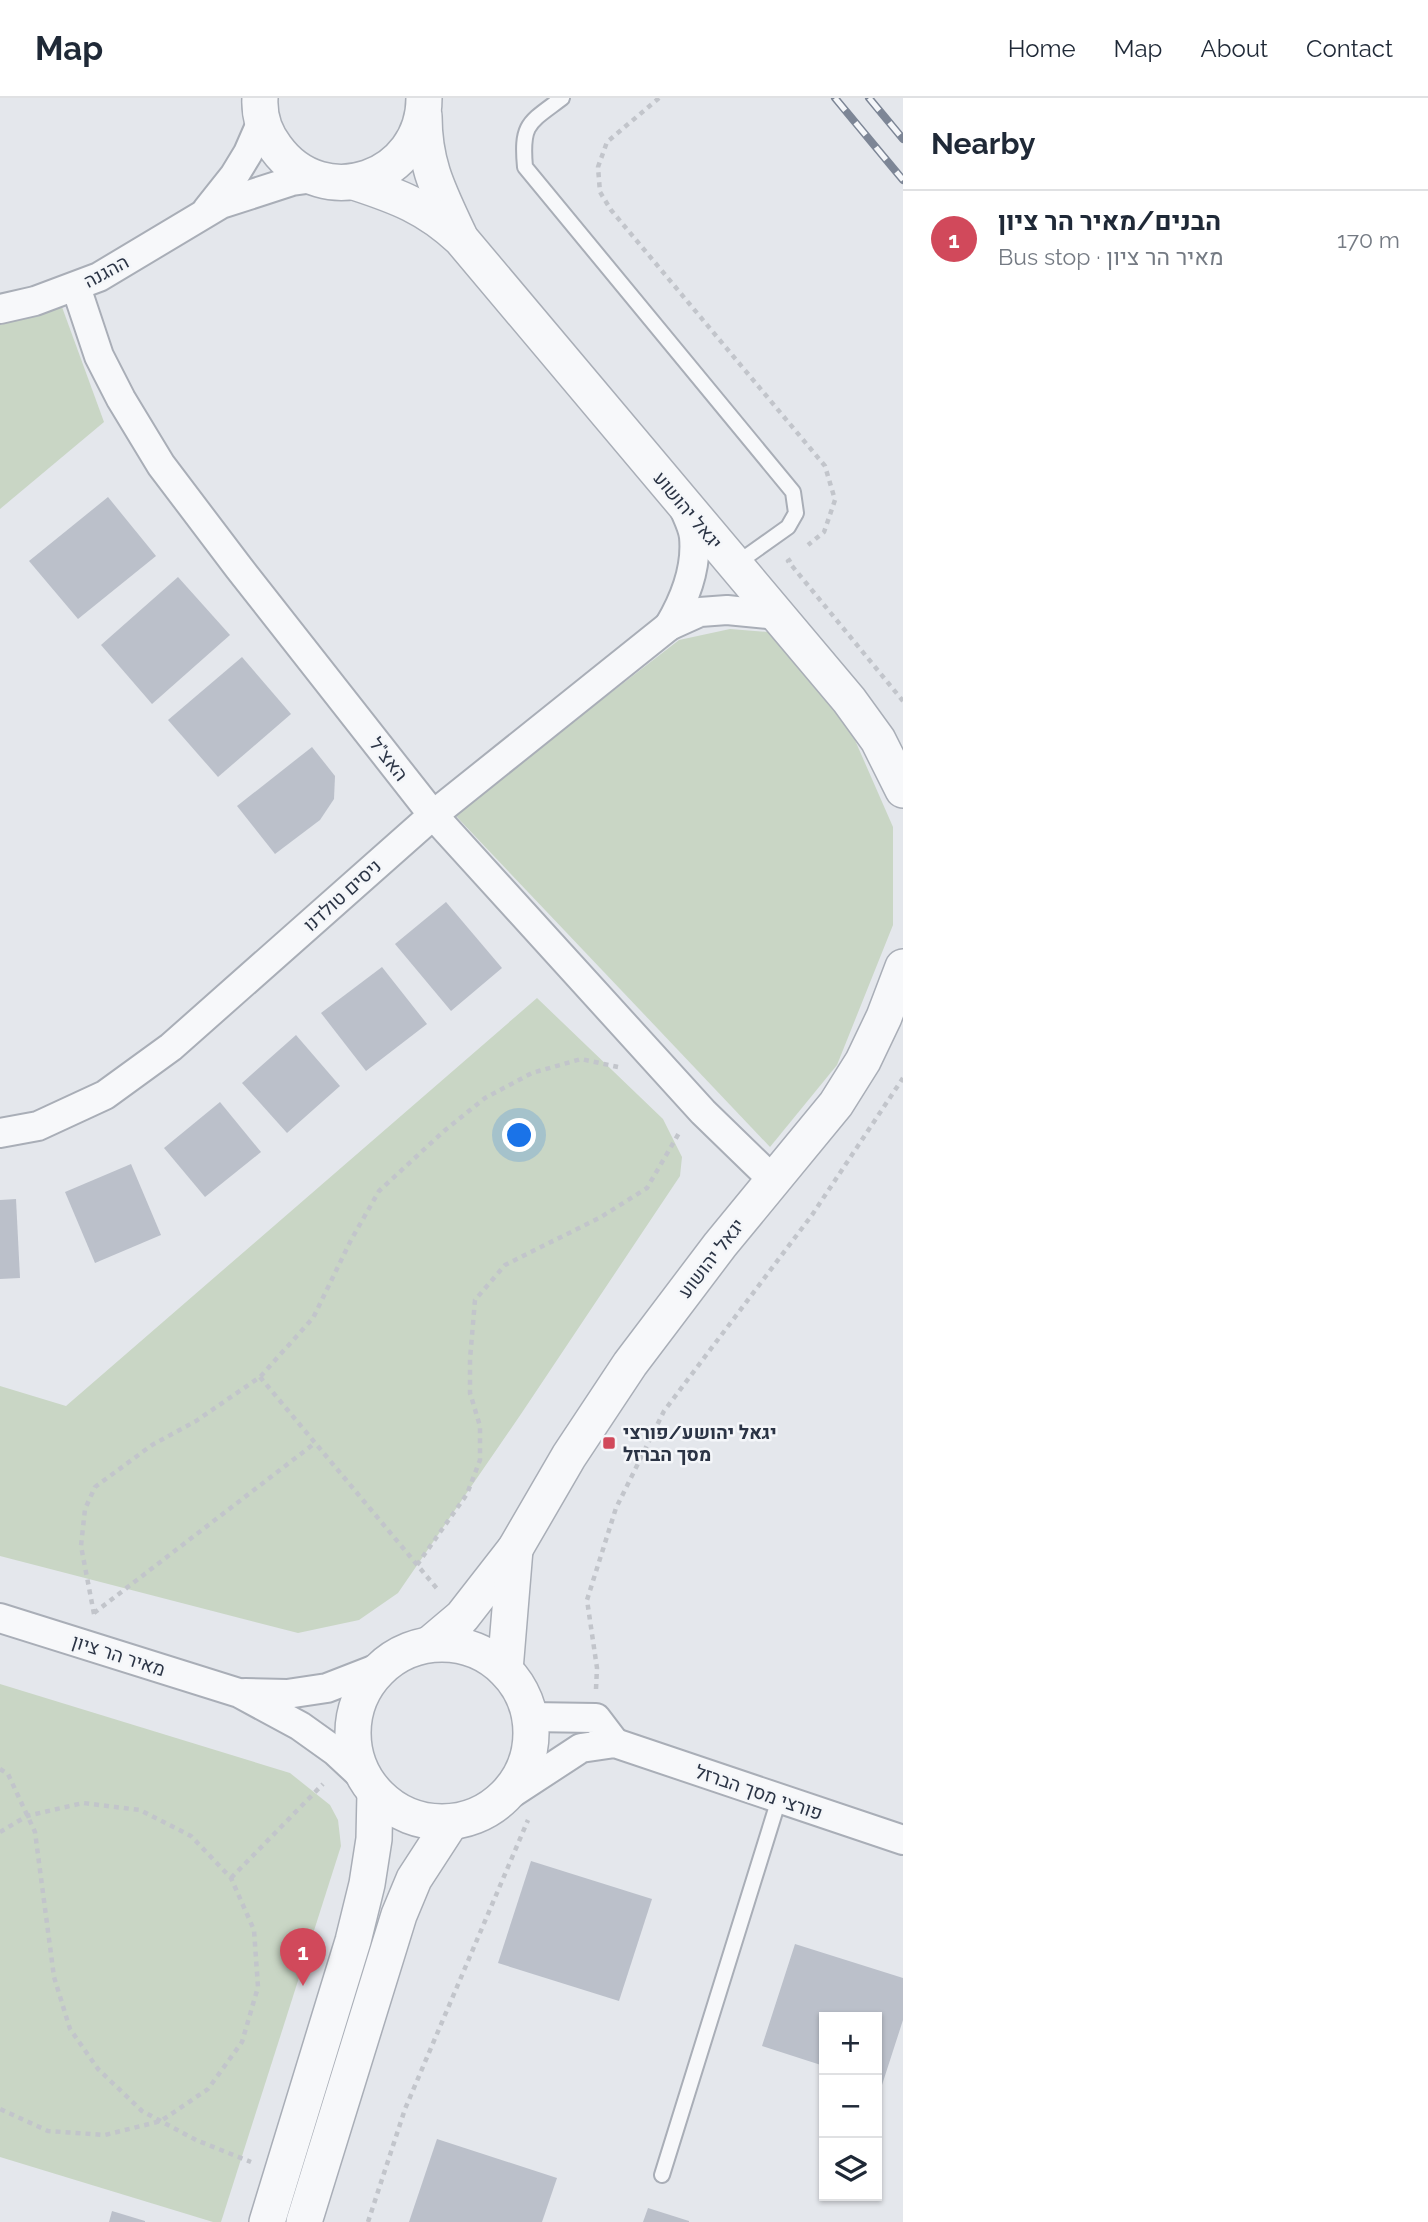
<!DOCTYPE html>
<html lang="en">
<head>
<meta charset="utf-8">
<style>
	body { margin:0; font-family:Raleway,Heebo,sans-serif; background:#f6f6f7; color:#1f2937 }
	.controls { position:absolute; right:21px; bottom:21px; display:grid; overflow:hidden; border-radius:0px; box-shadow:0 2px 5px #0004 }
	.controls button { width:63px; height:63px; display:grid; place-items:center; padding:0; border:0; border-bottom:2px solid #e0e1e3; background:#fff; color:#1f2937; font:35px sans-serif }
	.you { position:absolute; left:520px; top:1038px; width:24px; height:24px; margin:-18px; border:5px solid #fff; border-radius:50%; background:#1a73e8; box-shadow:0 0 0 10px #1a73e833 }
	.badge { display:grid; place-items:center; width:46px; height:46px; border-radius:50%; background:#d1495b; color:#fff; font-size:23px; font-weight:700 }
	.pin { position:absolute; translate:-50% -58px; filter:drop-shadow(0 2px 4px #0008) }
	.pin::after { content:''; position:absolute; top:37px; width:24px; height:21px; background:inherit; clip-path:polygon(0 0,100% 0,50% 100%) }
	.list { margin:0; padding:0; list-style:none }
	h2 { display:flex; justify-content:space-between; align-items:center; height:91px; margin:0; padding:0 28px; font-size:30px }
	h2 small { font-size:23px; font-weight:400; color:#747a83 }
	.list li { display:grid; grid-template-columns:46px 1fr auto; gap:21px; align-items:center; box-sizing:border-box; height:98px; padding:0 28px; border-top:2px solid #e0e1e3 }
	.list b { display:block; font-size:26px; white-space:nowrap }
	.list p { margin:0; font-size:23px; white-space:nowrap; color:#747a83 }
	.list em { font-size:23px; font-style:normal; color:#747a83 }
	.icon { flex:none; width:38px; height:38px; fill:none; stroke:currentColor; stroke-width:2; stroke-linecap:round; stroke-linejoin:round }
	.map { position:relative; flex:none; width:903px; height:2124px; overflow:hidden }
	header { display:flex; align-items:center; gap:42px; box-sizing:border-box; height:98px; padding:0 35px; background:#fff; border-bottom:2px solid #e0e1e3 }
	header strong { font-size:33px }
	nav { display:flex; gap:38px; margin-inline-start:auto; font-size:24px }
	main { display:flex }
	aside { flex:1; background:#fff }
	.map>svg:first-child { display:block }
</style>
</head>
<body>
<header>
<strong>Map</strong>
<nav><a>Home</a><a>Map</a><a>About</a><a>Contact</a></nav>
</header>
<main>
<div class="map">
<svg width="903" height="2124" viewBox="0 0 903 2124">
	<rect width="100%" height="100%" fill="#e4e7ec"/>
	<!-- green -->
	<g fill="#c9d6c5">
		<path d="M62 209 104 324 0 411V227Z"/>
		<path d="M730 531 768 534 851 633 893 729V827L837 967 770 1049 454 716 679 542Z"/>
		<path d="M537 900 663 1021 682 1059 680 1078 521 1316 398 1495 359 1522 298 1535 0 1458V1288L66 1308Z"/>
		<path d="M0 1586 290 1675 330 1707 338 1722 341 1748 221 2124H213L0 2059Z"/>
	</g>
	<!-- building -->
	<g fill="#bbc0ca">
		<path d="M108 399 156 458 78 521 29 463Z"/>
		<path d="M178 479 230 537 152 606 101 547Z"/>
		<path d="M242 559 291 616 218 679 168 622Z"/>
		<path d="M312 649 335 678 334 701 320 722 275 756 237 708Z"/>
		<path d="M446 804 502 870 451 913 395 846Z"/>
		<path d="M382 869 427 926 366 973 321 915Z"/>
		<path d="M296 937 340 988 287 1035 242 985Z"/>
		<path d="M220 1004 261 1054 205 1099 164 1050Z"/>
		<path d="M131 1066 161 1137 95 1165 65 1094Z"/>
		<path d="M16 1101 20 1180 0 1181V1102Z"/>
		<path d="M531 1763 652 1801 619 1903 498 1865Z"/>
		<path d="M795 1846 903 1880V1922L882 1987 877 1985V1919H824V1968L762 1948Z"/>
		<path d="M437 2041 557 2080 542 2124H409Z"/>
		<path d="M648 2110 689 2123V2124H643Z"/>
		<path d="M112 2113 145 2123V2124H109Z"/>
	</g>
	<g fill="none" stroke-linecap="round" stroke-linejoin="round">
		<!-- service casing -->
		<g stroke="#a9aeb7" stroke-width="18">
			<g id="service">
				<path d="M562 0C529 25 521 25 525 69L793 394 796 415 788 429 736 466"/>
				<path d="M662 2077 779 1701"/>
			</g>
		</g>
		<!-- minor casing -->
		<g stroke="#a9aeb7" stroke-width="32">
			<g id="minor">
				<path d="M207 112 234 78 248 55 262 23"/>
				<path d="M76 189 99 258 121 301 161 367 239 470 433 717 703 1014 773 1082"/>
				<path d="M0 211 35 203 99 179 221 106 292 83 314 80"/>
				<path d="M669 528C685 501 697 471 694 439 693 429 687 418 683 408"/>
				<path d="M0 1035 38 1028 105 997 171 949 433 717 669 528 700 514 727 512 777 517"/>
				<path d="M0 1520 239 1595 300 1628 335 1653 364 1680"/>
				<path d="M245 1595 287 1596 327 1590 381 1569"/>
				<path d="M530 1619 596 1620 615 1645"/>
				<path d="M488 1711 581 1650 615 1645 903 1742"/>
			</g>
		</g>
		<!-- tertiary casing -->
		<g stroke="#a9aeb7" stroke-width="38">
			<g id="tertiary">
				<path d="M260 0C259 18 265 36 276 50 324 116 424 80 424 0"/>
				<path d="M424 18C424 67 439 94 459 137"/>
				<path d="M354 84C397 98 427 109 461 141L849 602 878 642 903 692"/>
				<path d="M430 1546 462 1519 515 1451 569 1358 630 1266 720 1147 836 1006 863 963 884 919 903 869"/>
				<circle cx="442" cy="1635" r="89"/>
				<path d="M505 1572 515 1451"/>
				<path d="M267 2124 353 1843 367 1786 374 1741 375 1695"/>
				<path d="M304 2124 399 1817 414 1781 451 1724"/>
			</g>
		</g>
		<!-- path -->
		<g stroke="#c2c5cb" stroke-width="4.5" stroke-dasharray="5 5" stroke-linecap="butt">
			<path d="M659 0 607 44 598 69 600 94 611 112 825 368 835 402 824 434 808 447"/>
			<path d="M791 461 788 463 903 603"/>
			<path d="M260 1279 439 1493"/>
			<path d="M417 1467 467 1396 480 1362V1328L470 1295V1261L475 1202 505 1167 601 1119 647 1090 679 1035"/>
			<path d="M94 1515 315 1345"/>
			<path d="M94 1516 81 1448 85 1411 95 1389 152 1347 196 1323 260 1279 313 1220 351 1142 379 1093 444 1033 485 1000 532 975 581 961 618 969"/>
			<path d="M596 1591 597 1570 587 1502 616 1410 664 1313 812 1117 903 980"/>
			<path d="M0 1671 8 1676 35 1734 54 1879 70 1931 98 1971 142 2013 196 2042 251 2064"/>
			<path d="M0 1734 27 1718 83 1705 140 1712 191 1738 231 1780 254 1832 258 1889 242 1944 208 1991 161 2023 105 2037 48 2033 0 2011"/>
			<path d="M231 1780 323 1686"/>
			<path d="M368 2124 405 2011 528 1722"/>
		</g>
		<!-- service -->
		<use href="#service" stroke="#f7f8fa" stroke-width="14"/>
		<!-- minor -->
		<use href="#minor" stroke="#f7f8fa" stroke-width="28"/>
		<!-- tertiary -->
		<use href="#tertiary" stroke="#f7f8fa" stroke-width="35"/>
		<!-- rail casing -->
		<g stroke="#7d8696" stroke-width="8">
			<g id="rail">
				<path d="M835 0 903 82"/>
				<path d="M869 0 903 41"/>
			</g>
		</g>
		<!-- rail -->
		<use href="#rail" stroke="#f4f6f9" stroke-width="5" stroke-dasharray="16" stroke-linecap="butt"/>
	</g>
	<!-- markers -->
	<rect fill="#d1495b" stroke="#f4f6f9" stroke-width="2.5" x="602" y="1338" width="14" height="14" rx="3.5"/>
	<g text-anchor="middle" stroke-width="5" stroke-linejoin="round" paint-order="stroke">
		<!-- street labels -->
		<g font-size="19" fill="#2b3445" stroke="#f4f6f9">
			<text transform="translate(106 173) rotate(-28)" y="7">ההגנה</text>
			<text transform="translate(688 412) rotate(50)" y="7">יגאל יהושוע</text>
			<text transform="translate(389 661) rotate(52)" y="7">האצ"ל</text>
			<text transform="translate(342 797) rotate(-42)" y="7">ניסים טולדנו</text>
			<text transform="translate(711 1160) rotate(-52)" y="7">יגאל יהושוע</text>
			<text transform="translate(119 1557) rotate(18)" y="7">מאיר הר ציון</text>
			<text transform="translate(759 1694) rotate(19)" y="7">פורצי מסך הברזל</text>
		</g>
		<!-- poi labels -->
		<g font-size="19" font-weight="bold" fill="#2b3445" stroke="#f4f6f9" text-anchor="start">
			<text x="623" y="1341">יגאל יהושע/פורצי<tspan x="623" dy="22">מסך הברזל</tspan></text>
		</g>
	</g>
</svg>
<div class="controls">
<button>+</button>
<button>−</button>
<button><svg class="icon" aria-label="layers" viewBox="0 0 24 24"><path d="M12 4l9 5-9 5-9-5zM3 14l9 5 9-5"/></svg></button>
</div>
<div class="you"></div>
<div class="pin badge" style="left:303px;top:1888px">1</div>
</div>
<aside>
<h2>Nearby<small></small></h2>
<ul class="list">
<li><span class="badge">1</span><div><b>הבנים/מאיר הר ציון</b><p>Bus stop · מאיר הר ציון</p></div><em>170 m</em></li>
</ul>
</aside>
</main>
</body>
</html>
